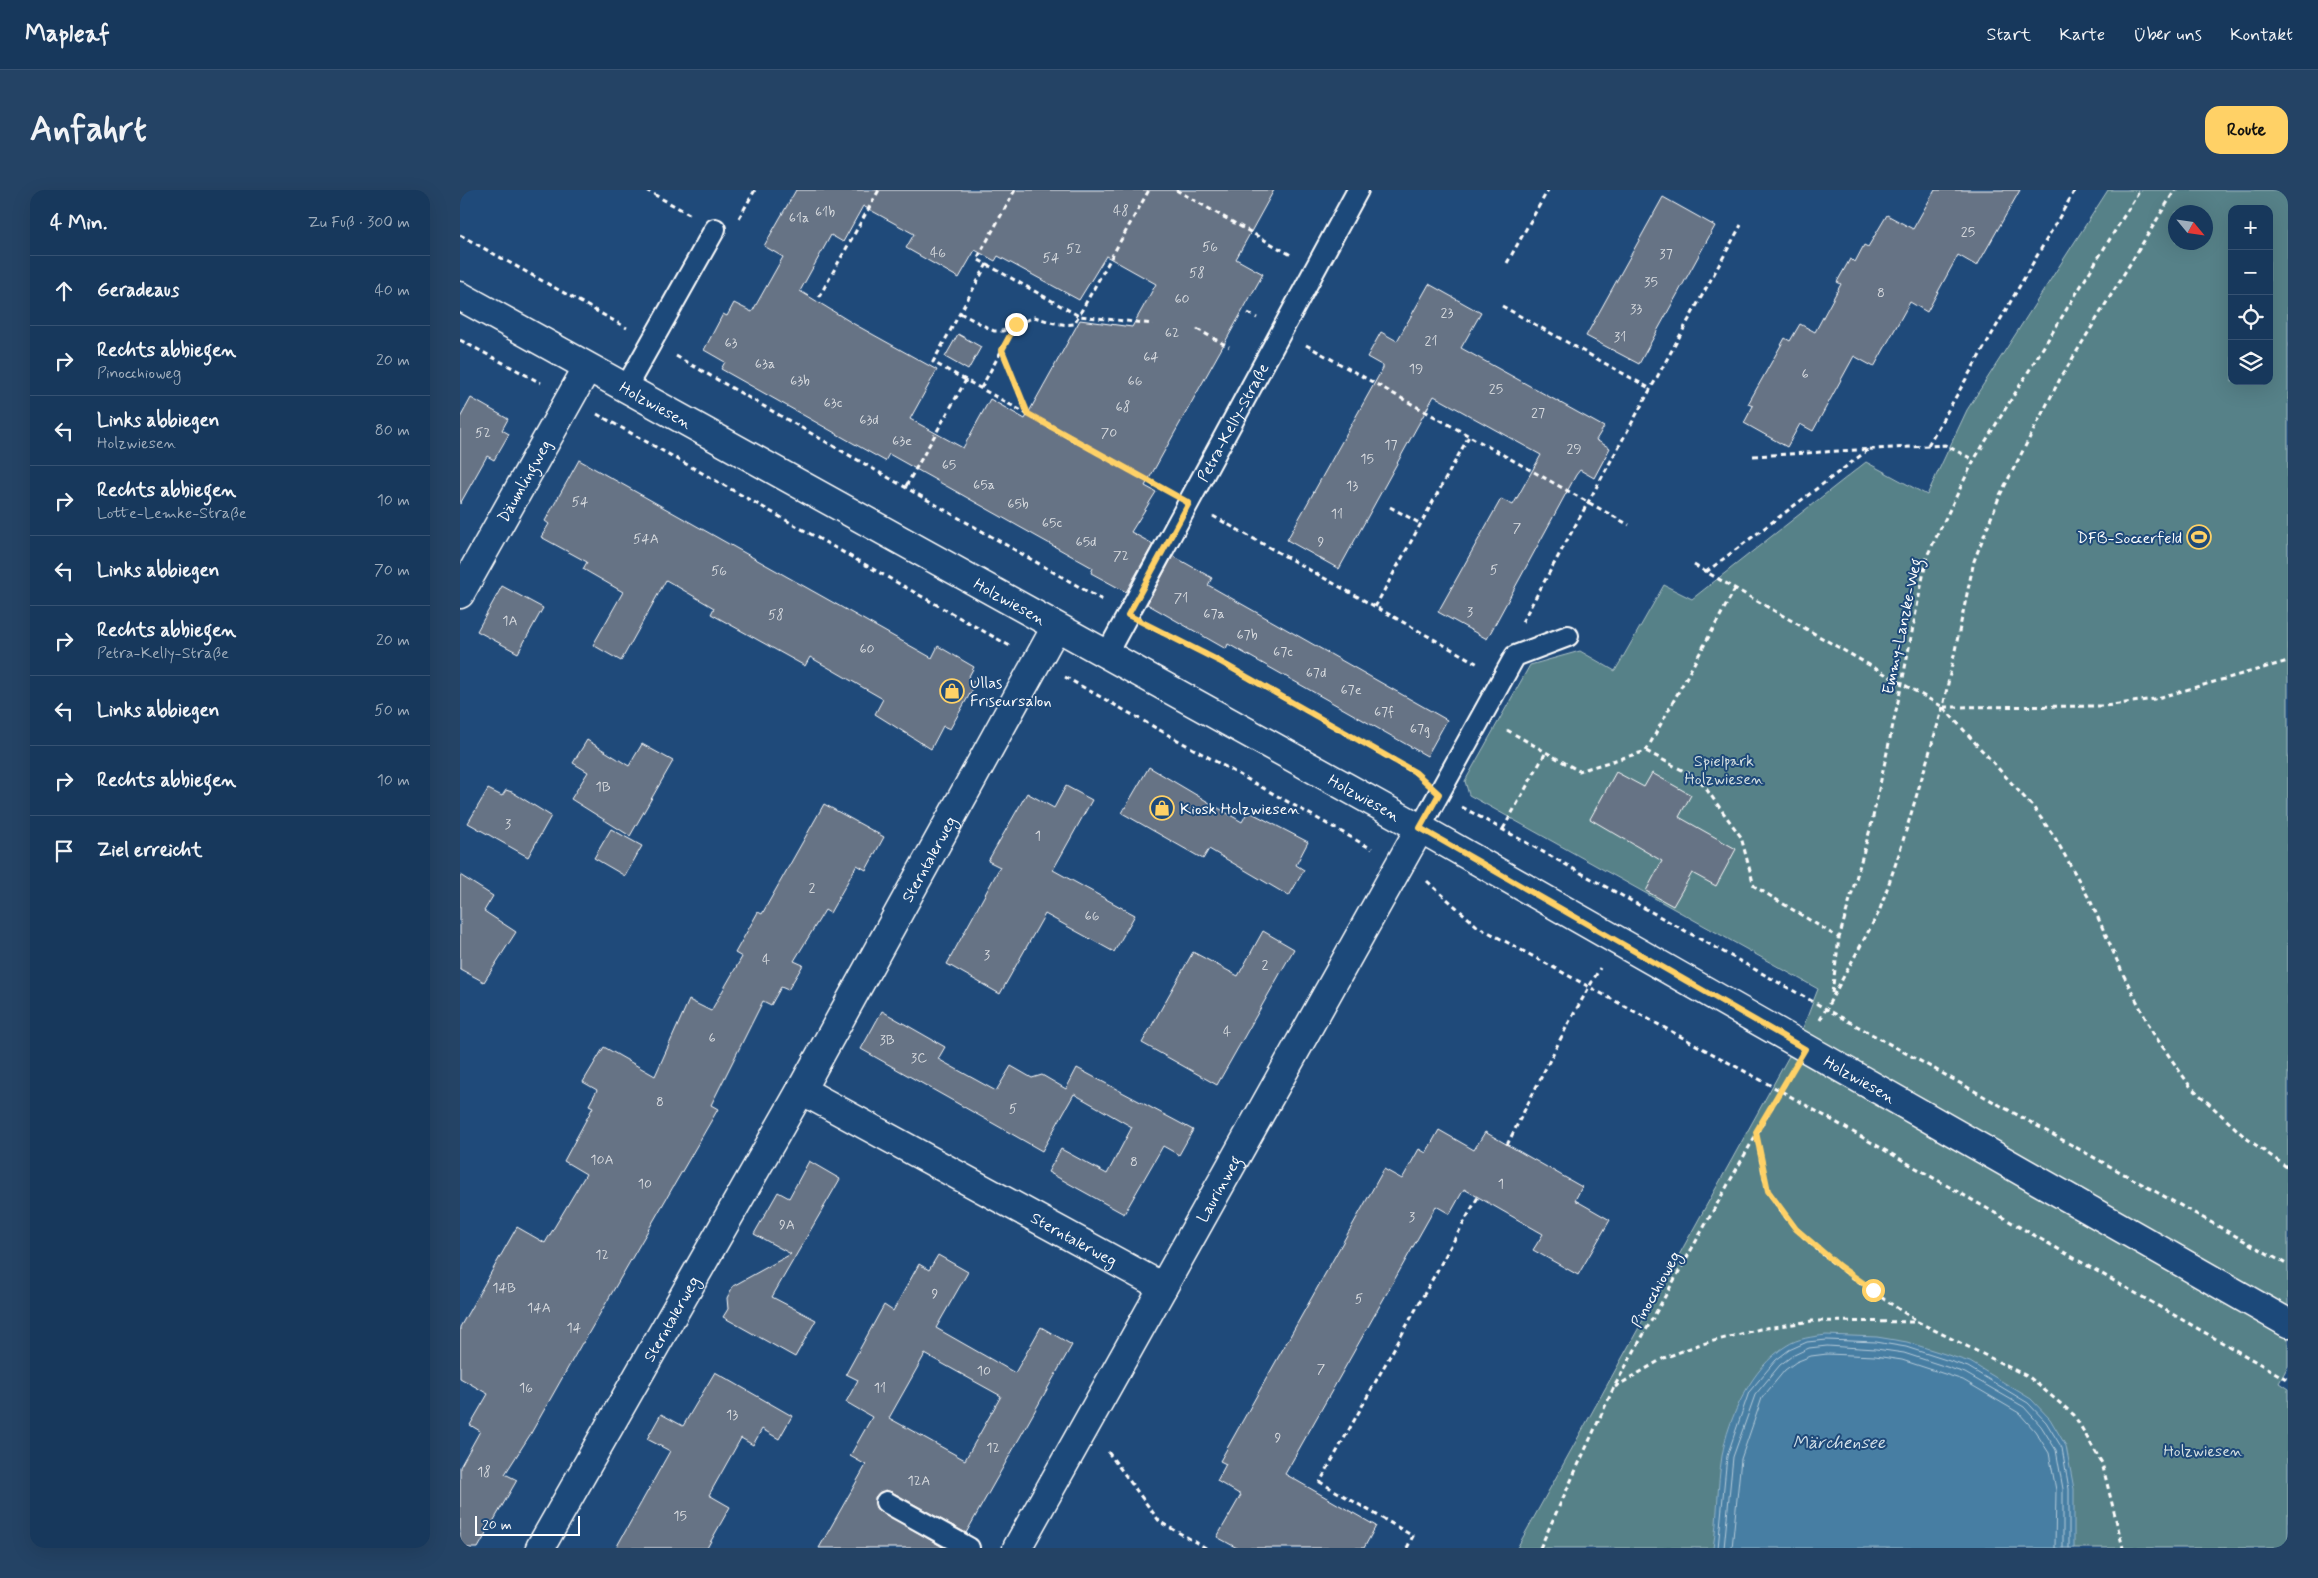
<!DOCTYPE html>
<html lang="de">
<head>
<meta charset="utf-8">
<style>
	body { margin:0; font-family:Mynerve,sans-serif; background:#244365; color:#f1f3f6 }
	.controls { position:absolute; right:15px; top:15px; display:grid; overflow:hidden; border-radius:10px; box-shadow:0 5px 20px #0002 }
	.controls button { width:45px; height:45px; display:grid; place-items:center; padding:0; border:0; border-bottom:1px solid #365272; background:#17385c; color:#f1f3f6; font:25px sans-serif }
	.compass { position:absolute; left:1708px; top:15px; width:45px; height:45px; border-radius:50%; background:#17385c; box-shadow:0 5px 20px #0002; rotate:119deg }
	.scale { position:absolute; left:15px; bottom:12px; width:105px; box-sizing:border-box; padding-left:5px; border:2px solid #fff; border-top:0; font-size:14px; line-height:18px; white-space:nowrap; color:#fff; -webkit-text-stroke:4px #1f4a7a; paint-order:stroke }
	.stop { position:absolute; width:15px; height:15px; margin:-11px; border:4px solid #ffd166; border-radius:50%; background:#fff }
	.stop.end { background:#ffd166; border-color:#fff; box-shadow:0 1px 5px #0008 }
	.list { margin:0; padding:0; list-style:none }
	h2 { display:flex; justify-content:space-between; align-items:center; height:65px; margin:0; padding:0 20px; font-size:21px }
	h2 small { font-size:16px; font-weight:400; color:#9eacbb }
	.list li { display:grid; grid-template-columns:32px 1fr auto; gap:15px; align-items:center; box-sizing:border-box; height:70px; padding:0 20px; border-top:1px solid #365272 }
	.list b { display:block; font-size:19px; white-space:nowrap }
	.list p { margin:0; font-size:16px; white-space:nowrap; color:#9eacbb }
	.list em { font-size:16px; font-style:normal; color:#9eacbb }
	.icon { flex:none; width:28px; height:28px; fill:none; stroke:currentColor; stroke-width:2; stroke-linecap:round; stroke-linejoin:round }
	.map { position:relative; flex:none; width:1828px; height:1358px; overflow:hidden; border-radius:15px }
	header { display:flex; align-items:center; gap:30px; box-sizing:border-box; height:70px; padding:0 25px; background:#17385c; border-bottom:1px solid #365272 }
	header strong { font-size:24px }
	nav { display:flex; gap:28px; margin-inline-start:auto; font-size:18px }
	.intro { display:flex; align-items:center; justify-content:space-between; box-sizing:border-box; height:120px; padding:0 30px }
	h1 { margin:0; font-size:35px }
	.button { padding:12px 22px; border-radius:15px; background:#ffd166; color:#111; font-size:18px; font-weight:700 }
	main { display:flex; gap:30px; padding:0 30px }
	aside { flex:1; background:#17385c; border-radius:15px; box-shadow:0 5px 20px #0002 }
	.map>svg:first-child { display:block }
</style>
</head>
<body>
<header>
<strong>Mapleaf</strong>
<nav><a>Start</a><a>Karte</a><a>Über uns</a><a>Kontakt</a></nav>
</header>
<div class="intro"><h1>Anfahrt</h1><a class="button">Route</a></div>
<main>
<aside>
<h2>4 Min.<small>Zu Fuß · 300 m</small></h2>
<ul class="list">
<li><svg class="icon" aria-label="ahead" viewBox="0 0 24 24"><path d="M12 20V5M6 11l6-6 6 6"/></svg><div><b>Geradeaus</b></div><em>40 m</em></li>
<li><svg class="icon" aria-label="right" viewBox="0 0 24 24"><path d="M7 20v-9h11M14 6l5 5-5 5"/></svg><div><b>Rechts abbiegen</b><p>Pinocchioweg</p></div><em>20 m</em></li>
<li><svg class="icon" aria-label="left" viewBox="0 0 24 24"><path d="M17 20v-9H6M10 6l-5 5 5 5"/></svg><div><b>Links abbiegen</b><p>Holzwiesen</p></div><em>80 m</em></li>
<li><svg class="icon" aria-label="right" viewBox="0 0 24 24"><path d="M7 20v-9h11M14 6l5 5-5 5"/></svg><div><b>Rechts abbiegen</b><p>Lotte-Lemke-Straße</p></div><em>10 m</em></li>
<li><svg class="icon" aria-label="left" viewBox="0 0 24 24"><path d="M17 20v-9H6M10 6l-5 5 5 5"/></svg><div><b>Links abbiegen</b></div><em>70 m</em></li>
<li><svg class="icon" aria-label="right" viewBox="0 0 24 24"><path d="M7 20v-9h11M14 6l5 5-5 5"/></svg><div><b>Rechts abbiegen</b><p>Petra-Kelly-Straße</p></div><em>20 m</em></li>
<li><svg class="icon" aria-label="left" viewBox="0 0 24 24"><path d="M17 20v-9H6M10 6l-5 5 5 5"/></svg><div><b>Links abbiegen</b></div><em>50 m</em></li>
<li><svg class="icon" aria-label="right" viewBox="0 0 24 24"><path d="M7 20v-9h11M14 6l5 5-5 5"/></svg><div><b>Rechts abbiegen</b></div><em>10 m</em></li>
<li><svg class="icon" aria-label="arrive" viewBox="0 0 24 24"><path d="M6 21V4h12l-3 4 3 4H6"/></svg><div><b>Ziel erreicht</b></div></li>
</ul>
</aside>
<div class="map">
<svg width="1828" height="1358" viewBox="0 0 1828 1358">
	<rect width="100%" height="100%" fill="#1f4a7a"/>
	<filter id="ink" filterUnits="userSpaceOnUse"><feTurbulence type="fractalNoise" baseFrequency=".02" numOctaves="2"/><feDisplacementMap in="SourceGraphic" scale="10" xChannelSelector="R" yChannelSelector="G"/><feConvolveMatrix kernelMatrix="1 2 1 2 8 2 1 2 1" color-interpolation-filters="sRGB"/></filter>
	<g filter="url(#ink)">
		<!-- green -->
		<path fill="#568188" stroke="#aac0c4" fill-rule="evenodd" d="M1648 0H1828V1176L1819 1193 1828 1199V1358H1057L1339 848 1358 799 1009 605 1005 591 1070 475 1120 461 1155 481 1204 395 1232 409 1406 272 1467 305 1507 220ZM1772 19H1809V191H1772ZM1716 22H1746V52H1716Z"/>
		<!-- water -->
		<path fill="#477ea3" stroke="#91b2c8" d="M1366 1145 1417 1147 1447 1152 1510 1172 1571 1209 1590 1229 1606 1256 1614 1299V1358H1253C1258 1328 1257 1297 1262 1266 1268 1228 1292 1177 1326 1156 1338 1148 1352 1147 1366 1145Z"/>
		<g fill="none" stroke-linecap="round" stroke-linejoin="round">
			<!-- shore -->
			<g stroke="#b5cbda" stroke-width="1">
				<path d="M1258 1358 1267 1266 1289 1202 1316 1170 1329 1160 1347 1152 1367 1150 1416 1152 1446 1157 1508 1177 1568 1213 1586 1232 1602 1258 1609 1299V1358"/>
				<path d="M1264 1358 1273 1267 1295 1205 1320 1175 1332 1166 1349 1158 1367 1156 1416 1159 1444 1163 1505 1183 1564 1217 1581 1236 1596 1260 1603 1299V1358"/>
				<path d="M1272 1358 1281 1269 1302 1208 1325 1180 1336 1172 1351 1166 1367 1164 1415 1166 1442 1170 1503 1190 1559 1223 1575 1241 1589 1263 1596 1300 1595 1358"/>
			</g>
		</g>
		<!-- building -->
		<g fill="#667385" stroke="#fff" fill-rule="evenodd">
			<path d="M336 0H814L776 69 803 84 685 296 696 302 671 342 693 354 666 402 631 383 633 378 429 264 425 271 261 179 265 172 244 160 263 124 267 126 274 113 292 122 323 67 304 56ZM403 16 454 44 446 58 499 88 515 60 535 71 538 66 619 110 646 66 696 94 672 137 620 130 565 229 530 209 503 258 450 229 477 180 394 134 340 101 371 45 383 52Z"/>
			<path d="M1475 0H1560L1517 76 1498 65 1467 122 1450 112 1414 177 1394 166 1353 241 1340 234 1327 257 1284 233 1293 216 1288 214 1325 148 1330 151 1340 134 1355 142 1381 94 1377 92 1390 69 1395 72 1404 55 1408 57 1427 25 1453 39Z"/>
			<path d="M1203 7 1255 36 1179 174 1126 146Z"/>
			<path d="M969 94 1021 123 1001 158 1144 237 1136 250 1150 258 1134 288 1120 280 1116 285 1027 449 978 422 1041 309 1053 315 1081 265 974 206 879 379 827 350 923 178V176L907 167 921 142 937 151Z"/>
			<path d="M498 144 521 157 508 180 485 167Z"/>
			<path d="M11 208 48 229 42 240 49 244 34 270 27 266 0 314V228Z"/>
			<path d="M119 270 472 468 478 456 514 477 508 488 516 493 490 539 483 536 471 559 415 524 423 509 350 467 345 476 251 424 254 418 206 390 161 471 133 455 163 402 123 379 127 372 81 347 89 334 85 331Z"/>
			<path d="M713 366 752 388 748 395 987 530 967 566 768 454 766 459 687 414Z"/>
			<path d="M42 396 83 418 58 463 17 441Z"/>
			<path d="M127 550 169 576 182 554 213 571 170 646 111 609 128 582 113 573Z"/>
			<path d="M689 577 782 632 788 621 848 652 836 675 844 680 829 706 749 659 743 669 662 623Z"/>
			<path d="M1156 582 1184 597 1192 583 1231 605 1219 627 1276 659 1256 696 1232 683 1213 716 1186 701 1202 671 1130 629Z"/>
			<path d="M606 596 632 610 593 680 675 725 654 762 585 724 540 804 487 774 540 677 528 671 567 603 594 618Z"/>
			<path d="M28 599 42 606 46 600 52 602 91 626 68 667 8 633Z"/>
			<path d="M364 614 424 647 406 680 397 675 370 723 365 720 334 771 343 775 328 800 321 797 311 815 303 811 251 915 258 919 123 1153H122L70 1245 45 1284 57 1290 18 1358H0V1277L20 1241 10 1235 28 1204 0 1188V1137L57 1037 85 1053 126 984 104 971 133 917 129 915 137 900 123 892 144 857 195 886 229 810 251 821 282 767 275 763 298 722 302 724Z"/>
			<path d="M151 639 182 656 165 686 134 668Z"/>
			<path d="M0 685 33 706 24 721 56 742 24 792 0 779Z"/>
			<path d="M803 741 834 759 757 895 682 853 733 762 778 786Z"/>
			<path d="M422 821 485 857 478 869 536 901 551 876 572 888 582 885 606 899 617 878 733 940 719 965 703 956 664 1024 588 982 601 959 647 984 672 937 614 904 582 961 401 859Z"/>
			<path d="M979 940 1014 960 1025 942 1122 997 1115 1010 1150 1030 1118 1085 1073 1060 1083 1044 1004 999 990 1024 976 1016 825 1284 916 1336 904 1358H777L757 1347 781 1305 757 1291 766 1274 760 1271 924 979 942 989 959 959 966 963Z"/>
			<path d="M349 971 380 989 312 1107 356 1130 335 1167 263 1127 268 1119 267 1108 273 1096 331 1064 294 1044 318 1002 329 1008Z"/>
			<path d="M478 1065 508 1082 476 1138 555 1183 581 1137 612 1155 506 1343 432 1302 425 1300 415 1307 416 1318 484 1358H359L406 1275 390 1266 412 1227 386 1212 398 1190 386 1184 424 1115 433 1121 459 1074 469 1080ZM465 1164 541 1206 505 1270 429 1228Z"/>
			<path d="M255 1182 332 1226 319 1249 302 1239 293 1255 281 1248 249 1305 270 1317 247 1358H156L210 1261 187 1249 201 1224 223 1236Z"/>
		</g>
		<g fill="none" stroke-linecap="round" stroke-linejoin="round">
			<!-- lane casing -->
			<g stroke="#fff" stroke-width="24">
				<g id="lane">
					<path d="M165 199 255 39"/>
					<path id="s1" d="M646 465 898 0"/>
					<path d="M960 638 1055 466 1108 446"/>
					<path d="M426 1312 509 1358"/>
				</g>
			</g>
			<!-- street casing -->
			<g stroke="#fff" stroke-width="31">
				<g id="street">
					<path id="s2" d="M0 106 960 638 1828 1133"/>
					<path id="s3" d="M0 404 127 178"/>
					<path id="s4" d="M341 900 703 1097"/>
					<path id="s5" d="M80 1358 341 900 596 437"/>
					<path id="s6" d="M557 1358 960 638"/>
				</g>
			</g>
			<!-- path -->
			<g stroke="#fff" stroke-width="3" stroke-dasharray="5 4" stroke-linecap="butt">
				<path d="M186 0 231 25"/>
				<path d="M555 0 517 69 619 126 693 134"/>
				<path d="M716 0 831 65"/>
				<path d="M279 28 295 0"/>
				<path d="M0 45 167 138"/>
				<path d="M1047 73 1088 0"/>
				<path d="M527 74 473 172 703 299"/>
				<path d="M359 107 419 0"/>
				<path d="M1042 116 1191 199"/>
				<path d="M500 123 534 141H543L574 127C589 131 599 136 614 134L689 0"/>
				<path d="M788 123 797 128"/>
				<path d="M737 139 769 157"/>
				<path d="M0 150 81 193"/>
				<path d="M846 155 1169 335"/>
				<path d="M542 160 567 224"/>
				<path d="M216 166 644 411"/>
				<path d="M521 198 556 134"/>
				<path d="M137 224 550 456"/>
				<path d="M1468 255 1615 0"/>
				<path d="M1293 266 1485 255 1514 270"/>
				<path d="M446 296 506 190"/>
				<path d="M930 317 961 334"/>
				<path d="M753 326 1018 474"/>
				<path d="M1234 375 1483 517 1573 617 1594 646 1631 712 1663 784 1693 843 1730 896 1786 948 1828 978"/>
				<path d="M1246 382 1408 260"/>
				<path d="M915 417 1009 246"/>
				<path d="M1062 432 1281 35"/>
				<path d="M694 438 759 471 957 584"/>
				<path d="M605 487 912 659"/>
				<path d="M1484 517 1645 516 1694 509 1828 471"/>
				<path d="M1047 540 1119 581 1186 561 1239 589 1281 647 1294 696 1379 748"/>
				<path d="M1186 561 1275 399"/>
				<path d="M1002 617 1828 1075"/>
				<path d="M1043 639 1086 562"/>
				<path d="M967 691 1017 736 1321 901 1828 1190"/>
				<path d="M1372 803 1379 748 1411 636 1442 493 1467 366 1514 270 1680 0"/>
				<path d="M1360 830 1419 722 1439 664 1483 517 1514 371 1540 305 1600 189 1715 0"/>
				<path d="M1296 942C1299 957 1303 990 1309 1002 1339 1057 1407 1097 1458 1132"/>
				<path d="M1047 955 1108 834 1140 778"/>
				<path d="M1155 1197 1204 1168 1238 1155 1300 1139 1352 1131 1458 1132 1569 1187 1614 1225 1642 1273 1663 1358"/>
				<path d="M648 1262 700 1332 746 1358"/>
				<path d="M947 1358 953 1346 860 1292 1018 1007"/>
				<path d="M1080 1358 1154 1197 1329 886"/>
			</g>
			<!-- lane -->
			<use href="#lane" stroke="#1f4a7a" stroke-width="20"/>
			<!-- street -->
			<use href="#street" stroke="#1f4a7a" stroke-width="28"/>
		</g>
	</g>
	<g fill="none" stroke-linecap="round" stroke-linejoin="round" filter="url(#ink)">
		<!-- route -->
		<path stroke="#ffd166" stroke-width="6" d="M556 134 542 160 568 224 729 313 668 425 759 471 955 582 979 604 960 638 1345 859 1296 942 1308 1001 1336 1039 1379 1076 1413 1100"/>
	</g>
	<!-- icons -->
	<defs>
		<g id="stadium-ring" transform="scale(1.25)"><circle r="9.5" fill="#1f4a7a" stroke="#ffd166" stroke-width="1.5"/><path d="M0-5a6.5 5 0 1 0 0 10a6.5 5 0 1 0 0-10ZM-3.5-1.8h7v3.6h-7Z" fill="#ffd166"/></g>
		<g id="shop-ring" transform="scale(1.25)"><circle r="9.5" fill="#1f4a7a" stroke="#ffd166" stroke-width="1.5"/><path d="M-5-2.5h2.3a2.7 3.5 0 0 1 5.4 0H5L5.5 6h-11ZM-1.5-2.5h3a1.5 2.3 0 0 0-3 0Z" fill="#ffd166"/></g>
	</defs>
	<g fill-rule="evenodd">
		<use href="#stadium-ring" x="1739" y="347"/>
		<use href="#shop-ring" x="492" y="501"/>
		<use href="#shop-ring" x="702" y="618"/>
	</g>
	<g text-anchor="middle" stroke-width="4" stroke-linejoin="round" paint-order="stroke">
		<!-- number labels -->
		<g font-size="14" fill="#d9dce0">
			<text x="661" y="25">48</text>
			<text x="365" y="26">61b</text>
			<text x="339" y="32">61a</text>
			<text x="1508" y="46">25</text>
			<text x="750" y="61">56</text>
			<text x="614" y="63">52</text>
			<text x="478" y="67">46</text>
			<text x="1206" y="68">37</text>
			<text x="591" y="72">54</text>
			<text x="737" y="87">58</text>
			<text x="1191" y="96">35</text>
			<text x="1421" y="107">8</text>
			<text x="722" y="113">60</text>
			<text x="1176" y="123">33</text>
			<text x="987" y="127">23</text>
			<text x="712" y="147">62</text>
			<text x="1160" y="151">31</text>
			<text x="971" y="155">21</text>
			<text x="271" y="157">63</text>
			<text x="691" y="171">64</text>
			<text x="305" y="178">63a</text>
			<text x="956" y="183">19</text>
			<text x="1345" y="188">6</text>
			<text x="340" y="195">63b</text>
			<text x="675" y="195">66</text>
			<text x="1036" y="203">25</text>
			<text x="373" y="217">63c</text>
			<text x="663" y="221">68</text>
			<text x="1078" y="227">27</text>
			<text x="409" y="234">63d</text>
			<text x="23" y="247">52</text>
			<text x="649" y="247">70</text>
			<text x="442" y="255">63e</text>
			<text x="931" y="259">17</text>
			<text x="1114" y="263">29</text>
			<text x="907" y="273">15</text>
			<text x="489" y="279">65</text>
			<text x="524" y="299">65a</text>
			<text x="892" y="300">13</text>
			<text x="120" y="316">54</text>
			<text x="558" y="318">65b</text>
			<text x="877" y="328">11</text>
			<text x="592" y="337">65c</text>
			<text x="1057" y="342">7</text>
			<text x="186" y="353">54A</text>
			<text x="626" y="356">65d</text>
			<text x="861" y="356">9</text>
			<text x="661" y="370">72</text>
			<text x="1034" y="384">5</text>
			<text x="259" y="385">56</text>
			<text x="721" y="412">71</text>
			<text x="1010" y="426">3</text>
			<text x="754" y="428">67a</text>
			<text x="316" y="429">58</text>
			<text x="50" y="435">1A</text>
			<text x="787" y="449">67b</text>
			<text x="407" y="463">60</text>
			<text x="823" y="466">67c</text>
			<text x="856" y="487">67d</text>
			<text x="891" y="504">67e</text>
			<text x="924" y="526">67f</text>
			<text x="960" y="543">67g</text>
			<text x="143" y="601">1B</text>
			<text x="48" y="638">3</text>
			<text x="578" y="650">1</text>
			<text x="352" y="702">2</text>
			<text x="632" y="730">66</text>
			<text x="527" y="769">3</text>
			<text x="306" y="774">4</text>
			<text x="805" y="779">2</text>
			<text x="767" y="846">4</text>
			<text x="252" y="852">6</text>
			<text x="427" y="854">3B</text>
			<text x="459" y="872">3C</text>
			<text x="200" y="916">8</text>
			<text x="553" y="923">5</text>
			<text x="142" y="974">10A</text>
			<text x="674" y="976">8</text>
			<text x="185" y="998">10</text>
			<text x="1041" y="998">1</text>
			<text x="952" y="1031">3</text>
			<text x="327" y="1039">9A</text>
			<text x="142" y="1069">12</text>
			<text x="44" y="1102">14B</text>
			<text x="475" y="1108">9</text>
			<text x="899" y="1113">5</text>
			<text x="79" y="1122">14A</text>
			<text x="114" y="1142">14</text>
			<text x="861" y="1183">7</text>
			<text x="524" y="1185">10</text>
			<text x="66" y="1202">16</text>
			<text x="420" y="1202">11</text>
			<text x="272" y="1229">13</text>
			<text x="818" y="1252">9</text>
			<text x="533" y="1262">12</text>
			<text x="24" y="1286">18</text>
			<text x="459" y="1295">12A</text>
			<text x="220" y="1330">15</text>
		</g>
		<!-- street labels -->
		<g font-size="16" fill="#fff" stroke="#1f4a7a">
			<text dy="6" stroke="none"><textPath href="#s2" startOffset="224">Holzwiesen</textPath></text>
			<text dy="6" stroke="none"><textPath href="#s1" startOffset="265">Petra-Kelly-Straße</textPath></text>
			<text dy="6" stroke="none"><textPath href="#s3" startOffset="130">Däumlingweg</textPath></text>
			<text dy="6" stroke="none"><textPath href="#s2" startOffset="629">Holzwiesen</textPath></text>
			<text transform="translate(1441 436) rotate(-78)" y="6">Emmy-Lanzke-Weg</text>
			<text dy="6" stroke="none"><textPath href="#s2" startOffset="1034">Holzwiesen</textPath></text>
			<text dy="6" stroke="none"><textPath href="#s5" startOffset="791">Sterntalerweg</textPath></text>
			<text dy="6" stroke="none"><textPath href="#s2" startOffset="1604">Holzwiesen</textPath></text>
			<text dy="6" stroke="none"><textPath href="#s6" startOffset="412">Laurinweg</textPath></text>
			<text dy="6" stroke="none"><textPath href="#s4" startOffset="311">Sterntalerweg</textPath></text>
			<text transform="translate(1195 1099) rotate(-61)" y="6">Pinocchioweg</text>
			<text dy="6" stroke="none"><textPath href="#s5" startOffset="264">Sterntalerweg</textPath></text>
		</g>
		<!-- poi labels -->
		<g font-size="16" fill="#fff" stroke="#1f4a7a" text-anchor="start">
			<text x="1722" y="353" text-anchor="end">DFB-Soccerfeld</text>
			<text x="510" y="498">Ullas<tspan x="510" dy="18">Friseursalon</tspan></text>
			<text x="720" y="624">Kiosk Holzwiesen</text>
		</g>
		<!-- park labels -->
		<g font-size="16" fill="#d5e0e1" stroke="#1f4a7a">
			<text x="1264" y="576">Spielpark<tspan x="1264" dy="18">Holzwiesen</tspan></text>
			<text x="1743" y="1266">Holzwiesen</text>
		</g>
		<!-- water labels -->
		<g font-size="18" font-style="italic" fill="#d1dfe8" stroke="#1f4a7a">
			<text x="1379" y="1258">Märchensee</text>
		</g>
	</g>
</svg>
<div class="controls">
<button>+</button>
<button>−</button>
<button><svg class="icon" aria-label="locate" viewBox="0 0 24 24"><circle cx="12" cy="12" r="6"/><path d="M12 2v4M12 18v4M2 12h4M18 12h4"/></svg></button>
<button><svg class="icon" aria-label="layers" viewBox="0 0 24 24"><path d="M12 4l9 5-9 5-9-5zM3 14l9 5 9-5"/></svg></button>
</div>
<svg class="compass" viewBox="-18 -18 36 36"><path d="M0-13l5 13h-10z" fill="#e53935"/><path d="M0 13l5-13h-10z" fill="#9eacbb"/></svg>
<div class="scale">20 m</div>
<div class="stop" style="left:1413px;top:1100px"></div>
<div class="stop end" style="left:556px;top:134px"></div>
</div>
</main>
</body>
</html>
